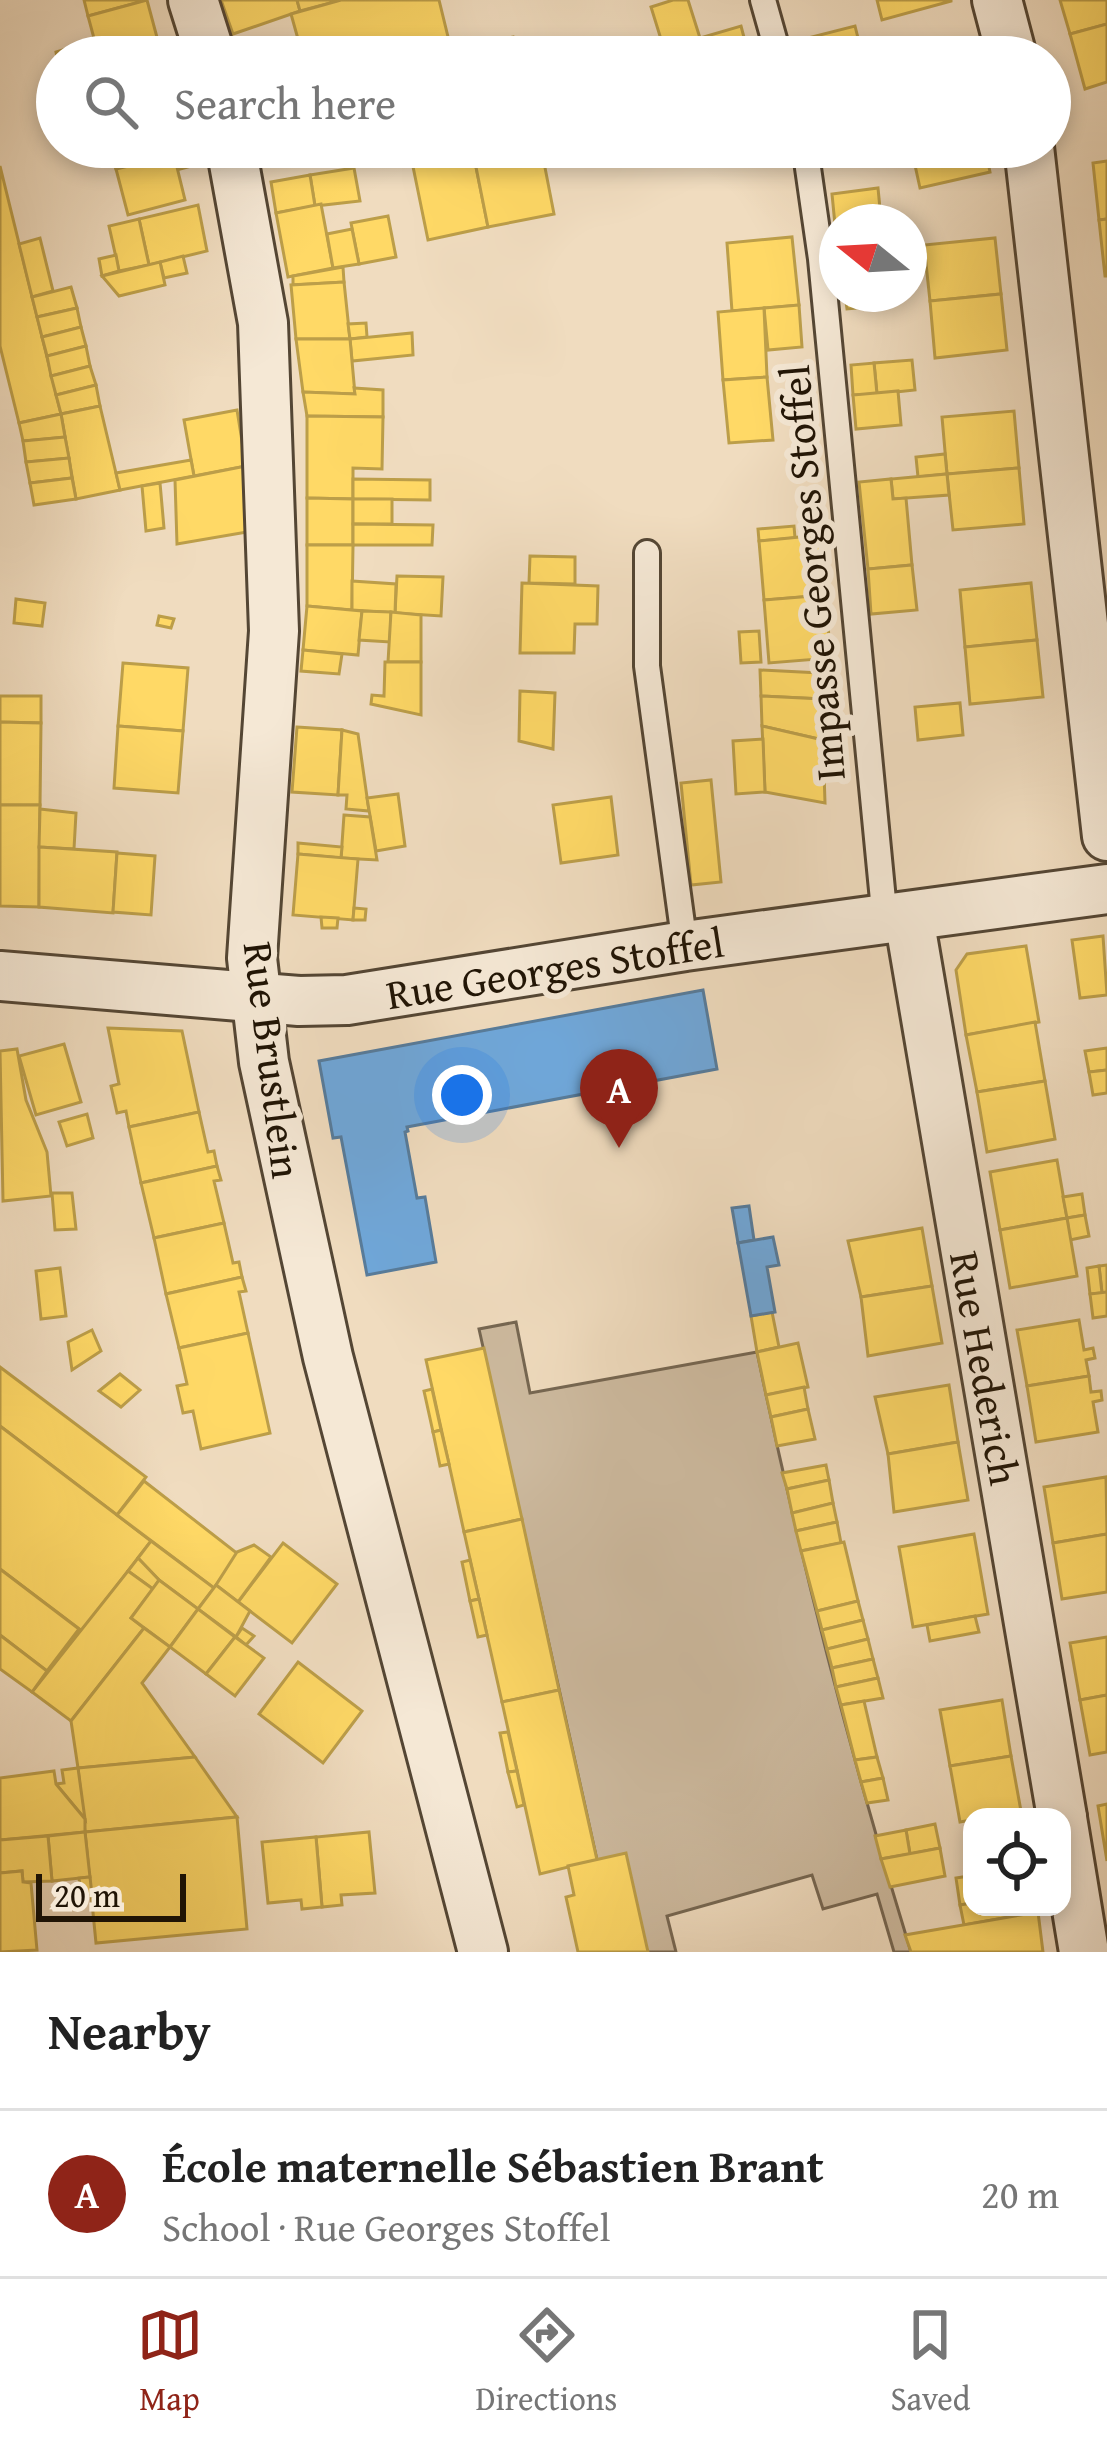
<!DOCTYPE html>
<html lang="en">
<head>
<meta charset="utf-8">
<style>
	body { margin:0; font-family:"Gentium Book Plus",serif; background:#f6f6f6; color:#222 }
	.controls { position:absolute; right:36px; bottom:36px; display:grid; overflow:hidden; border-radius:24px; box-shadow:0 6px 18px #0003 }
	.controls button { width:108px; height:108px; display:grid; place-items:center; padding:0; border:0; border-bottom:3px solid #e0e0e0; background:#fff; color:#222; font:60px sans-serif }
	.compass { position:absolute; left:819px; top:204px; width:108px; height:108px; border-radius:50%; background:#fff; box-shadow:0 6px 18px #0003; rotate:288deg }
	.scale { position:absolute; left:36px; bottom:30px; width:150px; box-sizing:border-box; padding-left:12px; border:6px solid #201405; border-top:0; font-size:33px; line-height:42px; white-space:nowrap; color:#201405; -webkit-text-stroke:9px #f5e8d5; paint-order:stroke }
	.you { position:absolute; left:462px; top:1095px; width:42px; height:42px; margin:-30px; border:9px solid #fff; border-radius:50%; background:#1a73e8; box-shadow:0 0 0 18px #1a73e833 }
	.badge { display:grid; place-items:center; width:78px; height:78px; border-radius:50%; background:#8f2418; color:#fff; font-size:39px; font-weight:700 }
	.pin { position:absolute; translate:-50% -99px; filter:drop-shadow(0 3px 6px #0008) }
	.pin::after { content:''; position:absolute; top:63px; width:42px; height:36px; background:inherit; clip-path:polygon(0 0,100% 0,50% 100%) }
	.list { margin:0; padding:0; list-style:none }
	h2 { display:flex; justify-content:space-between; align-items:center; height:156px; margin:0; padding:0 48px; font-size:51px }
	h2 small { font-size:39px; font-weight:400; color:#767676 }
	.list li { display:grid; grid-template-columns:78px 1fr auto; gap:36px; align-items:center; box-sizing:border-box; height:168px; padding:0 48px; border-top:3px solid #e0e0e0 }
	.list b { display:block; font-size:45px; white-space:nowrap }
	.list p { margin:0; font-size:39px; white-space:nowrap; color:#767676 }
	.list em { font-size:39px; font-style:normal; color:#767676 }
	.icon { flex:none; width:66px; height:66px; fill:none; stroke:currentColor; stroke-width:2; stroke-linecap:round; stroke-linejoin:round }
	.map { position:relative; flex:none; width:1107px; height:1952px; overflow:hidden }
	.search { position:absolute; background:#fff; box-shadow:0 6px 18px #0003; left:36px; right:36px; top:36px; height:132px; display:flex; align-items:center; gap:30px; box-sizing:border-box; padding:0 42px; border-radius:66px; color:#767676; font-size:45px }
	.sheet { height:324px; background:#fff }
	nav { display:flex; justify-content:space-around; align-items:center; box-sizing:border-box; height:168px; border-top:3px solid #e0e0e0; background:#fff; font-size:33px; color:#767676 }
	nav a { display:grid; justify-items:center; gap:6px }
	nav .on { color:#8f2418 }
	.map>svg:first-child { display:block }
</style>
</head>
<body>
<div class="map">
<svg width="1107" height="1952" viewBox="0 0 1107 1952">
	<rect width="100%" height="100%" fill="#f0dcbf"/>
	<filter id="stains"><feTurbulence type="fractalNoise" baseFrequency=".00167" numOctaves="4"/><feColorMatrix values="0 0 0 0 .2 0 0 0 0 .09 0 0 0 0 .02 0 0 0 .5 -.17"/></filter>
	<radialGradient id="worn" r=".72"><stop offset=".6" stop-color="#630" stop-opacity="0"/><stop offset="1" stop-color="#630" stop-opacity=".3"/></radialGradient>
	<!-- green -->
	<path fill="#cdba9f" stroke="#766752" stroke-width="3" d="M516 1322 530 1393 757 1352C799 1554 850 1755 911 1952H894L877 1894 823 1909 812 1875 667 1916 676 1952H648L597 1860 479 1329Z"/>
	<!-- homes -->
	<g fill="#ffd966" stroke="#bc9e49" stroke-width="3">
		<path d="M84 0H147L88 16Z"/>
		<path d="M147 0 162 56 99 57 88 16Z"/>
		<path d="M221 0H297L300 11 233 34Z"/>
		<path d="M297 0H338V1L300 11Z"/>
		<path d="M341 0H439L450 45 391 57 390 52 368 57H303L291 14Z"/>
		<path d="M673 0H688L700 38 664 49 651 7Z"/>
		<path d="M877 0H951V1L882 20Z"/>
		<path d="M1060 0H1107V24L1070 34Z"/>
		<path d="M1107 24V82L1085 89 1070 34Z"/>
		<path d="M741 26 746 45 705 57 700 38Z"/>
		<path d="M855 26 862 54 796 57 792 42Z"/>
		<path d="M513 37 516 56 486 57 483 43Z"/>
		<path d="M700 38 705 57H666L664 49Z"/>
		<path d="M482 39 486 57H453L451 45Z"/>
		<path d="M450 45 453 57H391Z"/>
		<path d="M746 45 749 57H705Z"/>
		<path d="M76 46 79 57 57 58 56 52Z"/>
		<path d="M82 147H110L112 151 85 158Z"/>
		<path d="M110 147H172L174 155 116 169Z"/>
		<path d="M409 147H472L488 227 428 240Z"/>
		<path d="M472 147H541L554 214 488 227Z"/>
		<path d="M819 147H853L854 149 822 158Z"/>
		<path d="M911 147H985L990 172 920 188Z"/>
		<path d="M184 152 188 167 177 170 174 155Z"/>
		<path d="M174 155 185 200 128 215 116 169Z"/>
		<path d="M1107 161V219L1099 220 1093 163Z"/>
		<path d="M0 166 61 414 19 423 0 346Z"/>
		<path d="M354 168 360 201 315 206 310 175Z"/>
		<path d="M310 175 315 206 276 213 271 182Z"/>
		<path d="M878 188 881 219 835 225 832 194Z"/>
		<path d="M321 204 333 268 288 277 276 213Z"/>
		<path d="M198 205 207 251 149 265 139 219Z"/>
		<path d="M388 216 396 257 359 264 351 223Z"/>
		<path d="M139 219 149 265 119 271 109 226Z"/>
		<path d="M1107 219V276H1105L1099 220Z"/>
		<path d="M352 229 359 264 333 268 327 234Z"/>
		<path d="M792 237 799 305 732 311 727 243Z"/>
		<path d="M40 238 53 291 32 297 19 244Z"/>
		<path d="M995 238 1001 294 930 301 924 245Z"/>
		<path d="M116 255 119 271 102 276 99 259Z"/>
		<path d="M183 256 187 273 164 278 160 262Z"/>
		<path d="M160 262 165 285 119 296 102 276Z"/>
		<path d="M343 267 344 282 293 285V276Z"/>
		<path d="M344 282 350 339H296L291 285Z"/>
		<path d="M71 287 77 308 37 317 32 297Z"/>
		<path d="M845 294H892L893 305 847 309Z"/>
		<path d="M1001 294 1007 350 935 358 930 301Z"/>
		<path d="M799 305 802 347 768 350 764 308Z"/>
		<path d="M77 308 81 327 42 337 37 317Z"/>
		<path d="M764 308 767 377 723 380 718 312Z"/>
		<path d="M366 323 367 337 350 339 348 324Z"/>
		<path d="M81 327 86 346 47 356 42 337Z"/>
		<path d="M412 333 413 355 352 361 350 339Z"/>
		<path d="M296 339H350L355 394 303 392Z"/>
		<path d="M86 346 90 366 51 376 47 356Z"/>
		<path d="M912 360 915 390 877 394 874 363Z"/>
		<path d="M874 363 877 394 853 395 851 365Z"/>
		<path d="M90 366 96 385 56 395 51 376Z"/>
		<path d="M767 377 773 440 729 443 723 380Z"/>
		<path d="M96 385 100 406 61 414 56 395Z"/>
		<path d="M354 388 383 390V417L307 416 303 392 355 394Z"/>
		<path d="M898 391 901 425 856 429 853 395Z"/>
		<path d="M100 406 120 490 76 499 61 414Z"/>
		<path d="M237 410 246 466 194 476 184 420Z"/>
		<path d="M1014 411 1019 468 947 474 942 417Z"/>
		<path d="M61 414 65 437 23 441 19 423Z"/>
		<path d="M307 416 383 417 382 469 353 468V499L307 498Z"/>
		<path d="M65 437 69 458 26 462 23 441Z"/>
		<path d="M945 454 947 474 918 477 916 457Z"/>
		<path d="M69 458 72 478 30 483 26 462Z"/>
		<path d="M191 460 194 476 120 490 116 473Z"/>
		<path d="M246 466 247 532 177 544 175 480Z"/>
		<path d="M1019 468 1024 524 953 530 947 474Z"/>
		<path d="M947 474 949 495 893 499 891 479Z"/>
		<path d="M72 478 76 499 34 505 30 483Z"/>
		<path d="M353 479 430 480V500L353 499Z"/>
		<path d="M891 479 893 499 906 498 912 565 868 569 859 482Z"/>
		<path d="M160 483 164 528 146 531 142 486Z"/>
		<path d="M307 498 353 499V545H307Z"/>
		<rect x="353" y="499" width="39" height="25"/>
		<path d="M353 524 433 525 432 545H353Z"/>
		<path d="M794 526 795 538 759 541 758 529Z"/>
		<path d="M820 535 825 595 764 600 759 541Z"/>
		<path d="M307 545H353L352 610 307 606Z"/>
		<path d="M530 556 575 557V584L529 583Z"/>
		<path d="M912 565 917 610 871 614 868 569Z"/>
		<path d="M397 576 443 577 441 616 395 613Z"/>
		<path d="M352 581 396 584 395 613 352 610Z"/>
		<path d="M522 583 598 586 597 624H575L574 653H520Z"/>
		<path d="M1031 583 1037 640 965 647 960 590Z"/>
		<path d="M825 595 831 658 769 663 764 600Z"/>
		<path d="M16 599 45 603 42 626 14 623Z"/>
		<path d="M307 606 362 611 358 655 303 650Z"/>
		<path d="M362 611 391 612 390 642 359 640Z"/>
		<path d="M391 612 421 615V662H388Z"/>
		<path d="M159 616 174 619 171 628 157 625Z"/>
		<path d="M759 631 761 662 741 663 739 632Z"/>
		<path d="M1037 640 1043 697 970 704 965 647Z"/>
		<path d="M303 650 342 654 339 674 301 671Z"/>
		<path d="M385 662H421V715L371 704 372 695 384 696Z"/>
		<path d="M123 663 188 668 183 731 118 726Z"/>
		<path d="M760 670 820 673 822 699 761 696Z"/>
		<path d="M520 691 555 693 553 749 519 741Z"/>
		<path d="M0 696H41V723L0 722Z"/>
		<path d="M761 696 822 699 823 740 762 726Z"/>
		<path d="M960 703 963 735 918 740 915 707Z"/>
		<path d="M0 722 41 723 40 805H0Z"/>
		<path d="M118 726 183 731 178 793 114 788Z"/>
		<path d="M762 726 823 740 825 803 765 792Z"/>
		<path d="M297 727 342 730 338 795 292 792Z"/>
		<path d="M342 730 358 734 369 811 346 809 347 795H338Z"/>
		<path d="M763 739 765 792 736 794 733 741Z"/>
		<path d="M833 739 834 762H823V740Z"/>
		<path d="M711 780 721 882 691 885 681 783Z"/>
		<path d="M398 794 405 846 376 851 367 798Z"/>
		<path d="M611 797 618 855 561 863 553 805Z"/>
		<path d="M0 805H40L39 907 0 906Z"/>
		<path d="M40 809 76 813 74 849 39 847Z"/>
		<path d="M344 815 370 817 377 860 341 858Z"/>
		<path d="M298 843 342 847 341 858 298 854Z"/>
		<path d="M39 847 117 852 113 913 39 907Z"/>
		<path d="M117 853 155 856 151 915 113 912Z"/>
		<path d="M298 854 358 859 353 920 293 915Z"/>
		<path d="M354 908 366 909 365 920H353Z"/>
		<path d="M321 917 338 918 337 928H322Z"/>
		<path d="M1103 936 1107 995 1080 998 1072 940Z"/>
		<path d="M1026 946 1039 1022 966 1035 956 970 967 954Z"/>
		<path d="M1035 1022 1045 1081 977 1092 966 1035Z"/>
		<path d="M108 1028 182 1031 199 1112 129 1127 126 1111 117 1113 111 1086 119 1084Z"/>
		<path d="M64 1044 81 1102 36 1115 19 1056Z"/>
		<path d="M1107 1048V1070L1089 1072 1085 1051Z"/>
		<path d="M17 1049 26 1100 47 1152 51 1196 3 1201 0 1051Z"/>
		<path d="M1107 1070V1093L1093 1095 1089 1072Z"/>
		<path d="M1045 1081 1055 1139 987 1152 977 1092Z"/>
		<path d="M199 1112 208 1152 214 1151 217 1166 141 1183 129 1127Z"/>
		<path d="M87 1114 93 1138 67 1146 59 1122Z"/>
		<path d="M1057 1160 1067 1218 1000 1230 990 1172Z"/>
		<path d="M217 1166 221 1180 214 1181 224 1223 154 1238 141 1183Z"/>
		<path d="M52 1193H72L76 1229 55 1230Z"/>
		<path d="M1082 1194 1085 1215 1067 1218 1063 1197Z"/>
		<path d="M1085 1215 1089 1236 1070 1240 1067 1218Z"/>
		<path d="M1067 1218 1077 1276 1010 1288 1000 1230Z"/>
		<path d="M224 1223 233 1263 239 1262 242 1277 166 1294 154 1238Z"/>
		<path d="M922 1228 932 1286 861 1297 848 1241Z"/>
		<path d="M1107 1265V1292L1102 1293 1099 1266Z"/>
		<path d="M1099 1266 1102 1293 1090 1294 1087 1268Z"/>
		<path d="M60 1268 66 1316 41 1319 36 1271Z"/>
		<path d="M242 1277 246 1291 239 1292 248 1333 179 1348 166 1294Z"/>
		<path d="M932 1286 942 1343 868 1356 861 1297Z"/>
		<path d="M1107 1292V1316L1093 1318 1090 1294Z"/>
		<path d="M772 1312 779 1347 757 1352 751 1316Z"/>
		<path d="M1079 1320 1084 1350 1093 1348 1095 1358 1086 1360 1089 1376 1027 1386 1017 1330Z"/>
		<path d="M92 1330 101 1351 72 1370 68 1342Z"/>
		<path d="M248 1333 270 1433 201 1449 193 1411 183 1413 177 1386 187 1384 179 1348Z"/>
		<path d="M798 1343 808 1387 766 1395 757 1352Z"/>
		<path d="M484 1348 522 1519 464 1532 426 1360Z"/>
		<path d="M0 1367 146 1477 117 1515 0 1426Z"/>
		<path d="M120 1374 140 1390 121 1407 99 1391Z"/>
		<path d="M1089 1376 1091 1392 1101 1391 1102 1400 1093 1402 1098 1432 1036 1442 1027 1386Z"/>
		<path d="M949 1385 958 1442 888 1454 875 1397Z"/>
		<path d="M804 1387 808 1409 771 1417 766 1395Z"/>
		<path d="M432 1389 441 1430 433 1432 424 1391Z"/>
		<path d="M808 1409 815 1439 777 1446 771 1417Z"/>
		<path d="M0 1426 151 1541 82 1631 0 1569Z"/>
		<path d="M441 1430 449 1464 440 1466 433 1432Z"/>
		<path d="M958 1442 968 1500 894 1512 888 1454Z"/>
		<path d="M826 1465 829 1480 787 1489 782 1473Z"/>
		<path d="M1106 1477 1107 1534 1053 1543 1044 1487Z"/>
		<path d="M829 1480 833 1503 792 1513 787 1489Z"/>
		<path d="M144 1481 238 1554 214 1588 117 1515Z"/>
		<path d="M833 1503 837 1522 796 1531 792 1513Z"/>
		<path d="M522 1519 559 1690 502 1702 464 1532Z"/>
		<path d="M837 1522 841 1543 801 1551 796 1531Z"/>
		<path d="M974 1534 988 1614 913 1627 899 1547Z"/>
		<path d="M1107 1534V1592L1062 1599 1053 1543Z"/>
		<path d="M151 1541 214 1588 198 1609 159 1580 138 1558Z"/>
		<path d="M844 1542 858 1601 817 1611 801 1551Z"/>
		<path d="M283 1543 337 1584 292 1643 238 1602Z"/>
		<path d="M254 1545 271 1557 238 1602 216 1585 237 1552Z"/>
		<path d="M138 1558 159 1580 153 1589 128 1571Z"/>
		<path d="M470 1560 479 1599 470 1601 462 1562Z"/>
		<path d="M0 1569 79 1629 47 1671 0 1635Z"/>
		<path d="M128 1571 153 1589 131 1618 144 1628 71 1721 32 1692Z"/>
		<path d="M159 1580 198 1609 170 1647 131 1618Z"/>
		<path d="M216 1585 250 1611 236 1637 198 1609Z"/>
		<path d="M479 1599 487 1635 478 1637 470 1601Z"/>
		<path d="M858 1601 863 1620 822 1630 817 1611Z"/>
		<path d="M198 1609 235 1637 206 1674 170 1647Z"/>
		<path d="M975 1616 979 1632 930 1641 927 1625Z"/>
		<path d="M863 1620 868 1639 827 1649 822 1630Z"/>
		<path d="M144 1628 170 1647 142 1683 195 1757 78 1768 71 1721Z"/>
		<path d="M242 1628 254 1636 246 1645 236 1637Z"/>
		<path d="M0 1635 47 1671 32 1692 0 1669Z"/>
		<path d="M235 1637 264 1658 235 1696 206 1674Z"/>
		<path d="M1107 1637V1695L1080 1700 1070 1643Z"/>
		<path d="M868 1639 873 1659 832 1668 827 1649Z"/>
		<path d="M873 1659 878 1678 836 1687 832 1668Z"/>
		<path d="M298 1662 362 1711 323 1763 259 1714Z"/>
		<path d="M878 1678 883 1698 841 1705 836 1687Z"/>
		<path d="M559 1690 597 1860 540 1874 502 1702Z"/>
		<path d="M1107 1695V1752L1090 1755 1080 1700Z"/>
		<path d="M1002 1700 1011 1756 950 1766 940 1710Z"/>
		<path d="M864 1701 877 1757 855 1760 841 1705Z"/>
		<path d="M508 1732 517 1771 508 1772 500 1733Z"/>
		<path d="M1011 1756 1021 1811 960 1822 950 1766Z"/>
		<path d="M195 1757 237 1817 85 1832 78 1768Z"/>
		<path d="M877 1757 883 1778 861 1782 855 1760Z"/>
		<path d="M78 1768 85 1819 56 1784 64 1783 62 1770Z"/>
		<path d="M54 1771 56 1784 85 1819V1832L0 1840V1778Z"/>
		<path d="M517 1771 524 1805 517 1807 508 1772Z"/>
		<path d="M883 1778 888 1800 867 1803 861 1782Z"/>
		<path d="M1107 1804V1861L1098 1806Z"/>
		<path d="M237 1817 247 1929 96 1943 85 1832Z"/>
		<path d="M935 1824 940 1848 910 1854 906 1830Z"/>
		<path d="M906 1830 910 1854 881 1859 875 1836Z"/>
		<path d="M85 1832 90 1877 52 1881 48 1836Z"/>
		<path d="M369 1832 375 1893 341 1895 342 1905 322 1907 316 1837Z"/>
		<path d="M48 1836 52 1881 23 1882 22 1871 0 1873V1840Z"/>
		<path d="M316 1837 322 1907 302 1909 301 1900 268 1903 262 1842Z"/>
		<path d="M940 1848 945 1876 890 1887 881 1859Z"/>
		<path d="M626 1853 648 1952H578L566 1897 574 1895 568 1866Z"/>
		<path d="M22 1871 23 1882 31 1883 37 1950 0 1952V1873Z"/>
		<path d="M969 1876 972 1903 960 1905 956 1878Z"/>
		<path d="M90 1877 92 1895 81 1896 79 1878Z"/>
		<path d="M972 1903V1907H1038V1912L964 1925 960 1905Z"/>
		<path d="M1038 1912 1043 1952H911L905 1935Z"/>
	</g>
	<!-- schools -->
	<g fill="#6fa8dc" stroke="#577c9c" stroke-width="3">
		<path d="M703 990 717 1069 407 1127 408 1131 405 1132 417 1198 425 1197 436 1262 367 1275 341 1137 333 1138 319 1061Z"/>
		<path d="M749 1206 754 1240 738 1243 732 1208Z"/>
		<path d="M773 1237 779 1265 767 1267 775 1312 751 1316 738 1243Z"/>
	</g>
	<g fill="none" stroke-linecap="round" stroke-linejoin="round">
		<!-- service casing -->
		<g stroke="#544634" stroke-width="30">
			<g id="service">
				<path d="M763 0 779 57"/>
				<path d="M805 147 821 259 885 921"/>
				<path d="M647 553V666L685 946"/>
			</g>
		</g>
		<!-- minor casing -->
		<g stroke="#544634" stroke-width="54">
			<g id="minor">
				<path d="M193 0 211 57"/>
				<path d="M997 0 1012 57"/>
				<path d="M231 147 263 323 274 631 252 958 264 1062 328 1357 483 1952"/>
				<path d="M1029 147 1107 836"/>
				<path d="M909 918 1062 1817"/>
				<path d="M0 976 299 1001 347 1000 685 946 1107 889"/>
				<path d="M1062 1818 1084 1952"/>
			</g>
		</g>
		<!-- service -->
		<use href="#service" stroke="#f5e8d5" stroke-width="24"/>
		<!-- minor -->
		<use href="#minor" stroke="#f5e8d5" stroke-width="48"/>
	</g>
	<g text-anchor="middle" stroke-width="12" stroke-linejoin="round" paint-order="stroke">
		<!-- street labels -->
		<g font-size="42" fill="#201405" stroke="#f5e8d5">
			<text transform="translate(812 573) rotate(-95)" y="15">Impasse Georges Stoffel</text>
			<text transform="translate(555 968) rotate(-9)" y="15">Rue Georges Stoffel</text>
			<text transform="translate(273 1060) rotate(83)" y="15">Rue Brustlein</text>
			<text transform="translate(985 1368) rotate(80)" y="15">Rue Hederich</text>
		</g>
	</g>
	<rect width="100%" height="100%" filter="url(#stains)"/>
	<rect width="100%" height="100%" fill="url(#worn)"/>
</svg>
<div class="controls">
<button><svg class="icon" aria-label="locate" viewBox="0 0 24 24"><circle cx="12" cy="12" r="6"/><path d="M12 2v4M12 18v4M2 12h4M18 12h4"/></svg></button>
</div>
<svg class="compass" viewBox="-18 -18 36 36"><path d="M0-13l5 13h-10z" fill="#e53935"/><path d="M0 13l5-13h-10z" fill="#767676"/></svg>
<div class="scale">20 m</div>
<div class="you"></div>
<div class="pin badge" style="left:619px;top:1148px">A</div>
<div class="search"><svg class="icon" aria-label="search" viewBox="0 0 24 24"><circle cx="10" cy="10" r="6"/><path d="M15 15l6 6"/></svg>Search here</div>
</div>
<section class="sheet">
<h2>Nearby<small></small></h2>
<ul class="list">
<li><span class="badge">A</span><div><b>École maternelle Sébastien Brant</b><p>School · Rue Georges Stoffel</p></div><em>20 m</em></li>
</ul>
</section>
<nav>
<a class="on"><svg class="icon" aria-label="map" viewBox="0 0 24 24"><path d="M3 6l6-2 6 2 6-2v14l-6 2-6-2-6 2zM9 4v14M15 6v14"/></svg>Map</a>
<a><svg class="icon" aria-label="directions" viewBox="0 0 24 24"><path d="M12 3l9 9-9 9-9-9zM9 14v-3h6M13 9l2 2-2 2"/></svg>Directions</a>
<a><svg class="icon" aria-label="saved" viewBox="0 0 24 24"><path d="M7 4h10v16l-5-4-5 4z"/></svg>Saved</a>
</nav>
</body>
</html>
